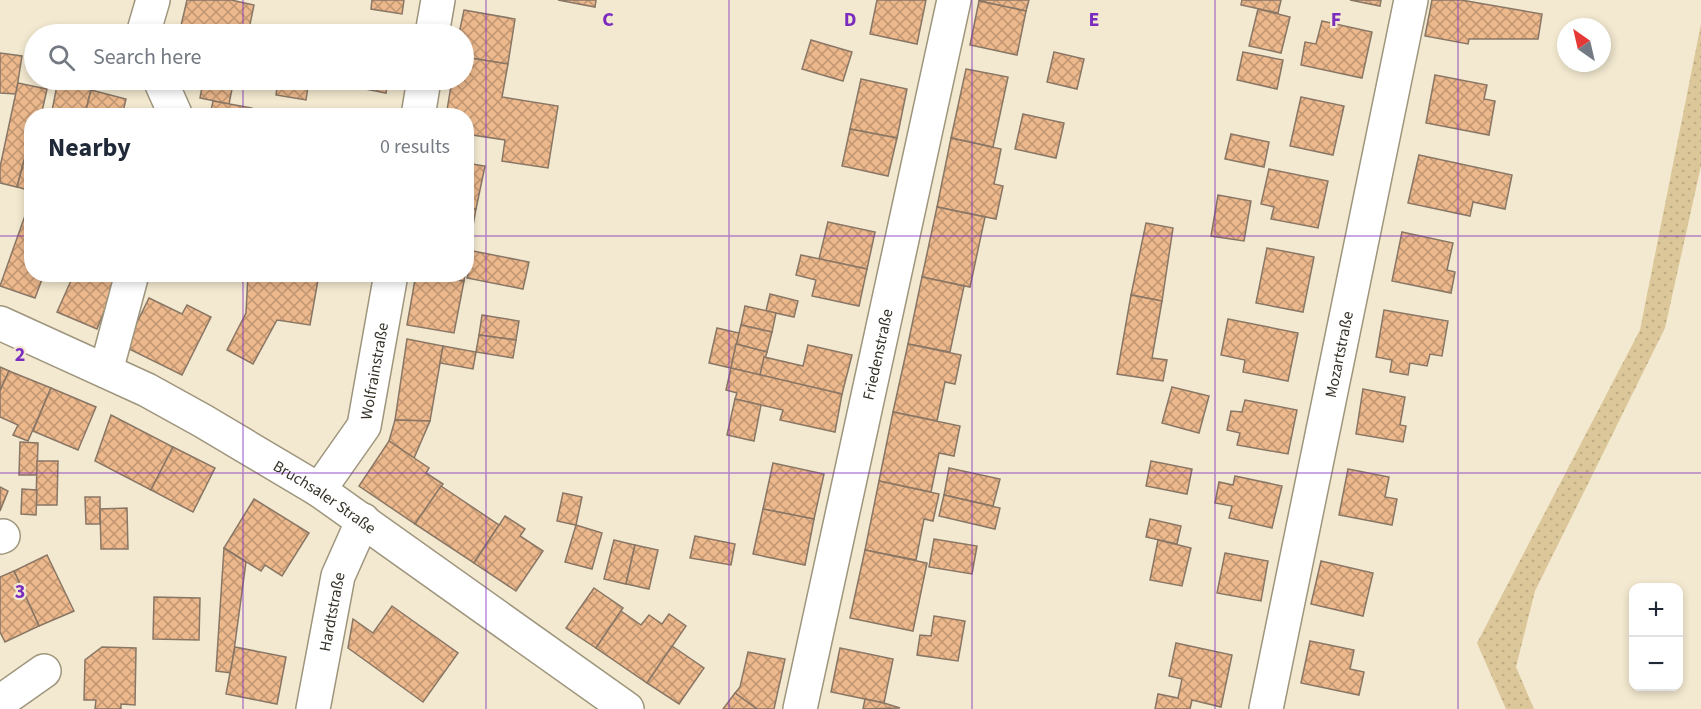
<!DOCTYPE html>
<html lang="en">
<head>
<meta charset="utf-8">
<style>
	body { margin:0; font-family:"Source Sans 3",sans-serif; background:#f2f2f3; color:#1f2937 }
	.controls { position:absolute; right:18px; bottom:18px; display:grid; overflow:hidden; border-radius:12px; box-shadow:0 3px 9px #0003 }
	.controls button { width:54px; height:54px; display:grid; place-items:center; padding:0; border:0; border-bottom:2px solid #e0e1e3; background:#fff; color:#1f2937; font:30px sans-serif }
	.compass { position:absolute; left:1557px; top:18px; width:54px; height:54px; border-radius:50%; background:#fff; box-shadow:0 3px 9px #0003; rotate:326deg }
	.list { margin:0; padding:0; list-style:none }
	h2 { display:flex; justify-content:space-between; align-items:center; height:78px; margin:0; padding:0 24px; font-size:26px }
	h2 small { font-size:20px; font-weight:400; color:#747a83 }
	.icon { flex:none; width:33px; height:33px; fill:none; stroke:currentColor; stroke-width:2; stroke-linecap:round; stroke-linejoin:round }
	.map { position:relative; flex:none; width:1701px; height:709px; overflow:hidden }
	.search { position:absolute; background:#fff; box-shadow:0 3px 9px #0003; left:24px; top:24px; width:450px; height:66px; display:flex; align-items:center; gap:15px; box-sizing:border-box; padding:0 21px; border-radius:33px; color:#747a83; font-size:22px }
	.panel { position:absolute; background:#fff; box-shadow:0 3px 9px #0003; left:24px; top:108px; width:450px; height:174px; border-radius:24px }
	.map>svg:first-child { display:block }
</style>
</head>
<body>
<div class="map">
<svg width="1701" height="709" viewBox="0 0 1701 709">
	<defs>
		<pattern id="grass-dots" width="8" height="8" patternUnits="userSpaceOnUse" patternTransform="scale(1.5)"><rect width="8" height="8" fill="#dbc799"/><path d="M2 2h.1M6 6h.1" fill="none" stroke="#bdab84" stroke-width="1.8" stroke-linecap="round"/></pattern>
		<pattern id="building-cross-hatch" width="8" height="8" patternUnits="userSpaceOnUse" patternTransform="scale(1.5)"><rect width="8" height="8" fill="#ecb88c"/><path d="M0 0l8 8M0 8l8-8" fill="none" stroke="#c09672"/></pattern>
	</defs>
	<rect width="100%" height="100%" fill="#f3e9d0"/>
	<!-- grass -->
	<path fill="url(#grass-dots)" d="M1701 24V166L1665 328 1535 591 1516 667 1534 709H1506L1477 643 1640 330Z"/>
	<!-- building -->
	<g fill="url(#building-cross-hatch)" stroke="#897665" stroke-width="1.5">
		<path d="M187 0H231L254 5 248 34H179Z"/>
		<path d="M372 0H404L402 14 371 9Z"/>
		<path d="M558 0H596L595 7Z"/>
		<path d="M877 0H926L917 44 870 34Z"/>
		<path d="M979 0H1029L1026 11 979 1Z"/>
		<path d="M1242 0H1281L1278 13 1241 5Z"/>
		<path d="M1350 0H1381L1380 6Z"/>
		<path d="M1432 0H1461L1542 14 1538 39H1469L1468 44 1425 36Z"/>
		<path d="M979 1 1026 11 1017 55 970 45Z"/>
		<path d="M1258 9 1290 17 1281 53 1249 46Z"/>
		<path d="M464 10 515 19 508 64 464 57V34H459Z"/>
		<path d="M1322 21 1372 32 1362 78 1301 65 1305 42 1316 44Z"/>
		<path d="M351 26 396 34H349Z"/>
		<path d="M811 40 852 52 843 81 802 69Z"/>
		<path d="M1054 52 1084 59 1077 89 1047 82Z"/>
		<path d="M1243 52 1283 60 1277 89 1237 80Z"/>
		<path d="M0 53 22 56 16 94 0 93Z"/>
		<path d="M464 57 508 64 502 97 558 106 548 168 502 161 505 140 466 134V116H446L452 80H464Z"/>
		<path d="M966 69 1008 77 993 147 951 138Z"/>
		<path d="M1435 75 1487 85 1484 99 1495 101 1489 135 1426 123Z"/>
		<path d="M861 79 907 89 897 138 850 129Z"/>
		<path d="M58 80H93L85 116H51Z"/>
		<path d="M278 80H309L306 100 276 95Z"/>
		<path d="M341 80H388L386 93 340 84Z"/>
		<path d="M203 82 232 89 229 104 200 98Z"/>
		<path d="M18 83 47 89 41 116H32V142H29L17 187 0 183V167Z"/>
		<path d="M91 90 126 99 122 116H108L86 110Z"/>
		<path d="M1301 97 1344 106 1333 155 1290 146Z"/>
		<path d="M213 101 252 108 250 116 210 115Z"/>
		<path d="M1023 114 1064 123 1056 158 1015 149Z"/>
		<path d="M850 129 897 138 888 176 842 166Z"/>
		<path d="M1231 134 1269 142 1264 167 1225 159Z"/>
		<path d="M951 138 1001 149 994 184 1003 186 996 219 937 207Z"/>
		<path d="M29 142H32V191L17 187Z"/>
		<path d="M1419 155 1512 175 1505 209 1473 202 1470 216 1408 203Z"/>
		<path d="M466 163 485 166 476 209 466 208Z"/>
		<path d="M1269 169 1328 181 1318 228 1271 219 1274 207 1261 204Z"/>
		<path d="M1218 195 1251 201 1244 241 1211 236Z"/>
		<path d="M32 196V274H44L35 298 0 286Z"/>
		<path d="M937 207 985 217 970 287 922 277Z"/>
		<path d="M466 208 476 209 466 265Z"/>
		<path d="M828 222 875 232 867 269 819 259Z"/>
		<path d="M1146 223 1173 228 1162 301 1131 295Z"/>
		<path d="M1402 232 1453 243 1447 270 1455 272 1451 293 1392 281Z"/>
		<path d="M1267 248 1314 257 1303 312 1256 303Z"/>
		<path d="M473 251 529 262 523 289 467 278Z"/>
		<path d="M801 255 867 269 859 306 812 296 816 280 796 275Z"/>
		<path d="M74 274H119L97 329 57 312Z"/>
		<path d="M248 274 275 280 282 274H292L318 280 310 325 277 320 253 364 227 350 246 313Z"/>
		<path d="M416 274H428L464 281 454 333 407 325Z"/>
		<path d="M428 274H465L464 281Z"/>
		<path d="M922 277 964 286 950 352 908 344Z"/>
		<path d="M770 294 798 301 794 317 766 311Z"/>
		<path d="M1131 295 1162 301 1152 358 1167 360 1163 381 1117 374Z"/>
		<path d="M149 298 182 314 187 305 211 317 182 375 125 347Z"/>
		<path d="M745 306 776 313 772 332 741 325Z"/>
		<path d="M1384 310 1448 321 1442 356 1430 354 1427 366 1410 363 1408 375 1390 372 1392 360 1376 357Z"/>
		<path d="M482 315 519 321 516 340 479 335Z"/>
		<path d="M1228 319 1298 333 1288 381 1243 372 1245 360 1221 355Z"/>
		<path d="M741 325 772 332 767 352 736 344Z"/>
		<path d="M717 328 739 333 731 368 709 363Z"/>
		<path d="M479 335 516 340 513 358 476 352Z"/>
		<path d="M407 339 443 346 430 421 395 420Z"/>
		<path d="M736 344 767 352 760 375 731 368Z"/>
		<path d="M908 344 961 355 955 384 945 382 937 421 893 412Z"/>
		<path d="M808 345 852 355 842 394 760 375 764 357 803 366Z"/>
		<path d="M443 346 476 352 473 369 440 363Z"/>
		<path d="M0 367 9 371 0 391Z"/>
		<path d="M731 368 842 394 835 432 780 420 783 410 735 399 737 393 726 390Z"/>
		<path d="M9 371 51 388 28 441 13 435 18 425 0 417V391Z"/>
		<path d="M1172 387 1209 396 1199 433 1162 423Z"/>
		<path d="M51 388 96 407 78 450 33 431Z"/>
		<path d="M1363 389 1405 397 1400 425 1406 426 1403 442 1356 434Z"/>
		<path d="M735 399 761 405 754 441 727 435Z"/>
		<path d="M1245 400 1297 410 1288 454 1237 445 1240 433 1227 430 1231 411 1242 412Z"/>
		<path d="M893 412 960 426 954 456 939 453 931 492 879 481Z"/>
		<path d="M111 415 173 447 151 490 95 461Z"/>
		<path d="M395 420 430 421 414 458 389 441Z"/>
		<path d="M389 441 429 468 426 473 443 484 415 524 359 486Z"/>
		<path d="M20 442 38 443 37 475H19Z"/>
		<path d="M173 447 215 468 193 512 151 490Z"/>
		<path d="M37 461H58L57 505H36Z"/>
		<path d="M1151 461 1192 469 1187 494 1146 486Z"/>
		<path d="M773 463 824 474 814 519 763 509Z"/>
		<path d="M949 468 1000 479 993 506 944 495Z"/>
		<path d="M1348 469 1389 477 1385 497 1397 499 1392 525 1339 515Z"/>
		<path d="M1235 476 1282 486 1272 528 1229 518 1232 506 1215 503 1219 482 1233 485Z"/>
		<path d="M879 481 939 494 933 521 924 519 916 560 865 550Z"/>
		<path d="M441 486 499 525 474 563 415 524Z"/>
		<path d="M0 487 8 491 0 511Z"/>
		<path d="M22 489 37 490 36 515 21 514Z"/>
		<path d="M563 493 582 497 576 525 557 521Z"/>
		<path d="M944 495 1000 508 995 529 939 516Z"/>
		<path d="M85 497H100V524H86Z"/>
		<path d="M254 499 309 533 282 576 265 565 261 571 224 548Z"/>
		<path d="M127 508 128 549H101L100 509Z"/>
		<path d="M763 509 814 519 805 565 753 554Z"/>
		<path d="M505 516 525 529 520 536 543 551 516 591 474 563Z"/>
		<path d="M1150 519 1181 526 1177 544 1146 537Z"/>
		<path d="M576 525 602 533 592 569 565 562Z"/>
		<path d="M695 536 735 544 731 565 690 558Z"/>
		<path d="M934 539 977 546 972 574 929 567Z"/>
		<path d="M614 540 635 545 626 584 604 579Z"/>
		<path d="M1158 540 1191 548 1182 586 1150 580Z"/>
		<path d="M635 545 658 550 649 589 626 584Z"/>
		<path d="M224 548 246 562 231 673 216 671Z"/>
		<path d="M865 550 927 563 913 631 850 618Z"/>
		<path d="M1225 553 1268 561 1261 601 1217 593Z"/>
		<path d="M47 555 74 611 39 626 14 571Z"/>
		<path d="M1321 561 1373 573 1363 616 1311 604Z"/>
		<path d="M14 571 39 626 5 642 0 632V577Z"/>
		<path d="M594 588 623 608 596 648 566 628Z"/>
		<path d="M154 597 200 598 199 640 153 639Z"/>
		<path d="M392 606 458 653 423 702 348 648 353 619 373 633Z"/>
		<path d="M621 611 641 625 649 615 662 624 669 614 686 626 647 683 596 648Z"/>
		<path d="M934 616 965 621 958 661 917 655 920 635 931 636Z"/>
		<path d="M1310 641 1354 650 1350 669 1364 672 1359 695 1301 683Z"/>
		<path d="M1176 643 1232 655 1221 707 1192 700 1190 709H1155L1158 694 1178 698 1182 679 1169 676Z"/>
		<path d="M672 646 704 668 679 704 647 683Z"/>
		<path d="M102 647 136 648 135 705 121 704V709H95L96 700H84L85 660Z"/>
		<path d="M235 647 286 657 277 704 226 694Z"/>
		<path d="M840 648 893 659 884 703 831 692Z"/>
		<path d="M748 652 785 659 774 709H757L735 693 740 687Z"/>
		<path d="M735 693 757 709H723Z"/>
		<path d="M865 699 884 703 900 708 863 709Z"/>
	</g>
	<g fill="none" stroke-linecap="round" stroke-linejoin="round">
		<!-- minor casing -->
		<g stroke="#9e957d" stroke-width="36">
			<g id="minor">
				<path d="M143 34 153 0"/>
				<path d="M432 34 438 0"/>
				<path d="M160 80 176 116"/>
				<path d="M418 116 424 80"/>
				<path id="s1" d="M0 323 147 390 203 421 319 490 627 709"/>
				<path d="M106 371 132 274"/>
				<path id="s2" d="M319 490 364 426 391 274"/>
				<path d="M0 537 3 536"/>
				<path d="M0 702 44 671"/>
				<path id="s3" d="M313 709 338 576 363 520"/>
				<path id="s4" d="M800 709 954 0"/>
				<path id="s5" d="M1266 709 1411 0"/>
			</g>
		</g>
		<!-- minor -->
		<use href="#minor" stroke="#fff" stroke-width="33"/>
	</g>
	<!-- grid -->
	<path fill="none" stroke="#7b2cbf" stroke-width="1.5" stroke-opacity="0.55" d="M243 0V34M486 0V709M729 0V709M972 0V709M1215 0V709M1458 0V709M243 80V116M0 236H32M466 236H1701M243 274V709M0 473H1701"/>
	<g text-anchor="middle" stroke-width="4.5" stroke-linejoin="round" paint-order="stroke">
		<!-- street labels -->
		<g font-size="16" fill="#353127" stroke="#f3e9d0">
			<text dy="6" stroke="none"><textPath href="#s5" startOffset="362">Mozartstraße</textPath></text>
			<text dy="6" stroke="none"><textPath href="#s4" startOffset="363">Friedenstraße</textPath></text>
			<text dy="6" stroke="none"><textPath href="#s2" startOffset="134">Wolfrainstraße</textPath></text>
			<text dy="6" stroke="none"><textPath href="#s1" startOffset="369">Bruchsaler Straße</textPath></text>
			<text dy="6" stroke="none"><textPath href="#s3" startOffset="99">Hardtstraße</textPath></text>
		</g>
	</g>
	<g font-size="20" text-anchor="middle" font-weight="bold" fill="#7b2cbf" stroke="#f3e9d0" stroke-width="4.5" stroke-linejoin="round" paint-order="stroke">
		<text x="608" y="26">C</text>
		<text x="850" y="26">D</text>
		<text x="1094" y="26">E</text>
		<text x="1336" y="26">F</text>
		<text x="20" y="361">2</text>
		<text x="20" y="598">3</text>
	</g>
</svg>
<div class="controls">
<button>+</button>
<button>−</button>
</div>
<svg class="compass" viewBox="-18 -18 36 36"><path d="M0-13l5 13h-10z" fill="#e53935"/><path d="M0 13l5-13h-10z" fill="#747a83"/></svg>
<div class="search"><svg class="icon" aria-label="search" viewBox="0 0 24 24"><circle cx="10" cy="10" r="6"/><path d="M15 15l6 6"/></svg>Search here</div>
<section class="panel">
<h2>Nearby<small>0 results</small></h2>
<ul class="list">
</ul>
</section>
</div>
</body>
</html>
